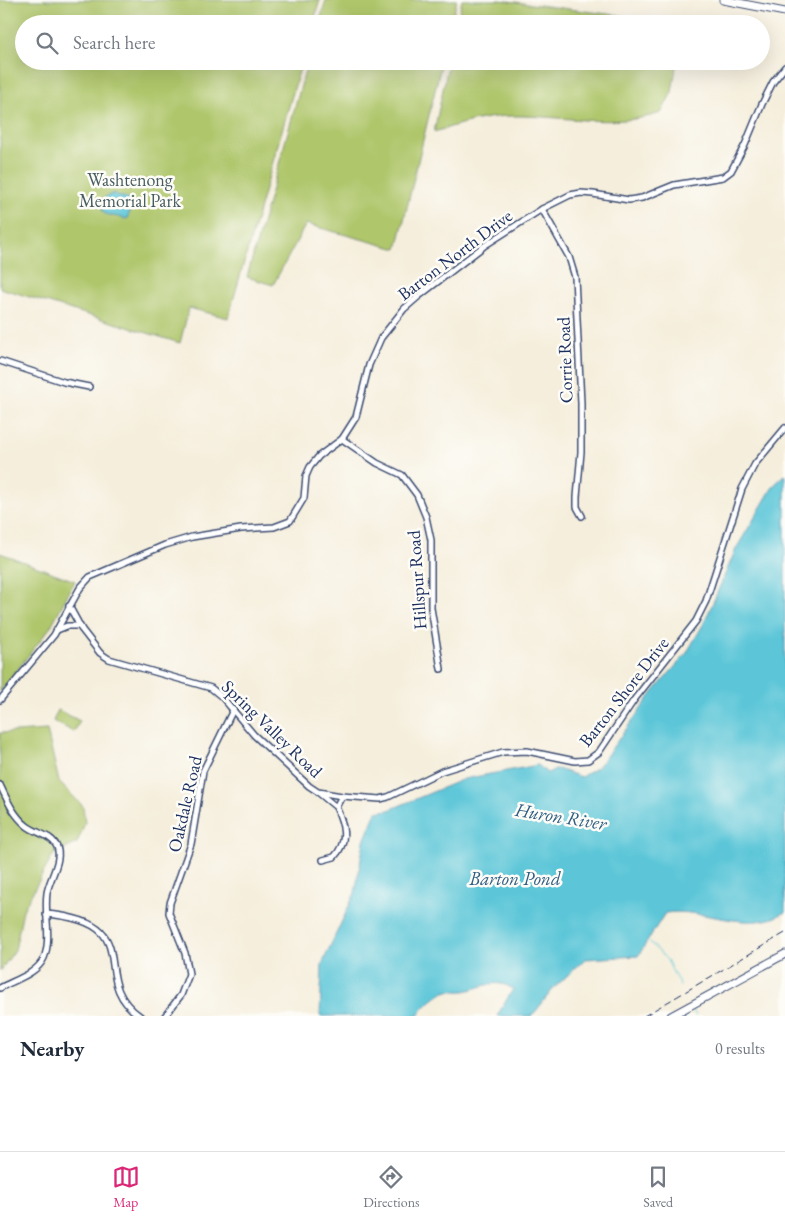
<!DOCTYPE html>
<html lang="en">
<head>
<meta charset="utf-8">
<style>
	body { margin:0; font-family:"EB Garamond",serif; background:#f6f6f7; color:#1f2937 }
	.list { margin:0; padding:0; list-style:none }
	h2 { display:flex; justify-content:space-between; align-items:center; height:65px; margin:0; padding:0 20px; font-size:21px }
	h2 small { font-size:16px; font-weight:400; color:#747a83 }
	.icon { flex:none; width:28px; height:28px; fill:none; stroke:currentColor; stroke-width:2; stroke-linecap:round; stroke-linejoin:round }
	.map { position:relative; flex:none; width:785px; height:1016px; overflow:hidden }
	.search { position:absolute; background:#fff; box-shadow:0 5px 20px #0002; left:15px; right:15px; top:15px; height:55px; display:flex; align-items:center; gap:12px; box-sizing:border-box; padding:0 18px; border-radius:28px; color:#747a83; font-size:19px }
	.sheet { height:135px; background:#fff }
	nav { display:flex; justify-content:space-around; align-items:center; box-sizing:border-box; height:70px; border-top:1px solid #e0e1e3; background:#fff; font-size:14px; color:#747a83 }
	nav a { display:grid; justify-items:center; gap:2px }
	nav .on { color:#db2777 }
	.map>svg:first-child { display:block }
</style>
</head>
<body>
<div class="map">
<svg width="785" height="1016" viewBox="0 0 785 1016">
	<rect width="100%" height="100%" fill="#fdfcf7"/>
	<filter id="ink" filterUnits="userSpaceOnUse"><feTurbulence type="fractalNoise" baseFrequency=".02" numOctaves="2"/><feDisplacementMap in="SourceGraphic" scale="10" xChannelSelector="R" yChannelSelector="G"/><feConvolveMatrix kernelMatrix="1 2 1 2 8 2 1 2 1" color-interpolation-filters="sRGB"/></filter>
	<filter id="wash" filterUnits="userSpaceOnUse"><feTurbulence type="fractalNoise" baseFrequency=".0096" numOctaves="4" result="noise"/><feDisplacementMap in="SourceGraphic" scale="20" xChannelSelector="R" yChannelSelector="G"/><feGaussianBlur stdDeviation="1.12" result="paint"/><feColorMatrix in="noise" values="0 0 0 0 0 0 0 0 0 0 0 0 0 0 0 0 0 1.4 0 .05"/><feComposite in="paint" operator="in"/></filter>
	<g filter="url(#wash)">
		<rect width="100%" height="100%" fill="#f5eedc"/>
		<!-- green -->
		<g fill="#afc66a" stroke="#657a64">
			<path d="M0 0H320L313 24H24V61H302L228 318 189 308 180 343 0 288Z"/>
			<path d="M326 0H457L451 24H319Z"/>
			<path d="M462 0H500L646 19 652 24H457Z"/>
			<path d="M308 61H442L397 249 306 224 273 285 247 277Z"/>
			<path d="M449 61H677L672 92 661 113C611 129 563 115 512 116 485 116 460 124 434 132Z"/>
			<path d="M0 553 75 581 50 628 0 692Z"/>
			<path d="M58 710 80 721 74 732 53 721Z"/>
			<path d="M47 730 59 782 83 806 85 823 77 843 53 855 23 910 15 950 0 971V733Z"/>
		</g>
		<!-- water -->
		<g fill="#5cc6d8" stroke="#3c7a9b">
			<path d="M115 193 119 197H124L133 203 127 219 105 214 102 210 105 197Z"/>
			<path d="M785 475V912C751 935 702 907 665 913L638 956 585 959 553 989 532 1016H497L513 989C495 977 483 988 464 991 459 992 454 990 448 991 438 993 423 1007 418 1016H320L322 964 355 893 364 841 376 812 389 810 464 779 538 765 547 773 558 769 581 777 599 766 654 691 686 654 704 623 736 549 774 485Z"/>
		</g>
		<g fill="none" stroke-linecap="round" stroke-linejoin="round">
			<!-- stream -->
			<g stroke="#5cc6d8" stroke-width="1">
				<path d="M648 940 667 960 680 986"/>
				<path d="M692 1008 696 1016"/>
			</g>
		</g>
	</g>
	<g filter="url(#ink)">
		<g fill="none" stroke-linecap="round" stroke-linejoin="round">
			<!-- street casing -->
			<g stroke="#3c4c71" stroke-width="8">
				<g id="street">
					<path d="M542 209 569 257 575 277 581 403V452L577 497V507L582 516"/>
					<path d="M0 361 64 382 89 387"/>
					<path d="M342 439 377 463 402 475 417 495 426 517 431 540V608L441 669"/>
					<path d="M69 606 81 628"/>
					<path d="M57 630 67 626H79L100 653 109 659 211 688 222 697 254 735 309 786 318 792 342 796"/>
					<path d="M0 700 54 635 80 588 90 577 165 545 192 537 241 529 274 527 290 521 304 498 306 476 310 467 319 456 342 439 356 417 369 365 381 338 404 309 419 296 484 246 542 209 570 195 581 193 593 194 629 200 642 198 674 185 723 177 731 171 745 145 762 104 773 82 785 67"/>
					<path d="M0 785C7 800 14 816 27 826 36 833 51 835 56 845 64 858 49 879 47 893 44 914 52 938 44 958 37 974 14 980 0 988"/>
					<path d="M319 793 336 807"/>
					<path d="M323 860 334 857C349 842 344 824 336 807L342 796 380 799 388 797 442 771 503 752 527 751 575 761 588 760 599 752 634 700 696 621 706 601 742 489 755 464 785 428"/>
					<path d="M46 914C150 923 85 978 140 1016"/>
					<path d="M165 1016 181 995 189 974 185 953 169 913 170 903 191 844 203 771 233 710"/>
				</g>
			</g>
			<!-- secondary casing -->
			<g stroke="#3c4c71" stroke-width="9">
				<g id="secondary">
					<path d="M723 0 785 12"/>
					<path d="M671 1016 785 954"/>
				</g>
			</g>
			<!-- street -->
			<use href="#street" stroke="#fff" stroke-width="5"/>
			<!-- secondary -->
			<use href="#secondary" stroke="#fff" stroke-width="7"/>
			<!-- rail -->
			<path stroke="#1b2f5e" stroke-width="1" stroke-dasharray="8 4" stroke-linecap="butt" d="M644 1016 785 933"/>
		</g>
	</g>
	<g text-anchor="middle" stroke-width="5" stroke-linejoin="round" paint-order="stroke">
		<!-- park labels -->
		<g font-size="18" fill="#475c62" stroke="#fdfcf7">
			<text x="130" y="186">Washtenong<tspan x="130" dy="21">Memorial Park</tspan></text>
		</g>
		<!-- street labels -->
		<g font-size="18" fill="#1b2f5e" stroke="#fdfcf7">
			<text transform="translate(455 255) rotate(-37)" y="6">Barton North Drive</text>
			<text transform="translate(565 360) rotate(-92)" y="6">Corrie Road</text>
			<text transform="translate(417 580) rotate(-94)" y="6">Hillspur Road</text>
			<text transform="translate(624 692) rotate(-52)" y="6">Barton Shore Drive</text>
			<text transform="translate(272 729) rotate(44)" y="6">Spring Valley Road</text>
			<text transform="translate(185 804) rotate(-77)" y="6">Oakdale Road</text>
		</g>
		<!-- water labels -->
		<g font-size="19" font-style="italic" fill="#2e5c83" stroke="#fdfcf7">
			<text transform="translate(561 816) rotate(9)" y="7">Huron River</text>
			<text x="515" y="885">Barton Pond</text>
		</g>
	</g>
</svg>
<div class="search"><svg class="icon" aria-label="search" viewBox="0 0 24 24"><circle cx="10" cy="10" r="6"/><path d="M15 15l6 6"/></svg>Search here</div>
</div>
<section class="sheet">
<h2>Nearby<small>0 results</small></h2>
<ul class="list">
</ul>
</section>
<nav>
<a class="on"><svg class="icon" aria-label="map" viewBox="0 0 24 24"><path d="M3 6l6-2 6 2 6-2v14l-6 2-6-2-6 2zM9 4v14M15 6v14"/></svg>Map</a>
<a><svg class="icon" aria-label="directions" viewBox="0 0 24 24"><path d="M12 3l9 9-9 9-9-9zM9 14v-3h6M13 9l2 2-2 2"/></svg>Directions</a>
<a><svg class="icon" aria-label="saved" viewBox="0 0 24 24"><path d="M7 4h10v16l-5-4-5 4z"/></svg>Saved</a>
</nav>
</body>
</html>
